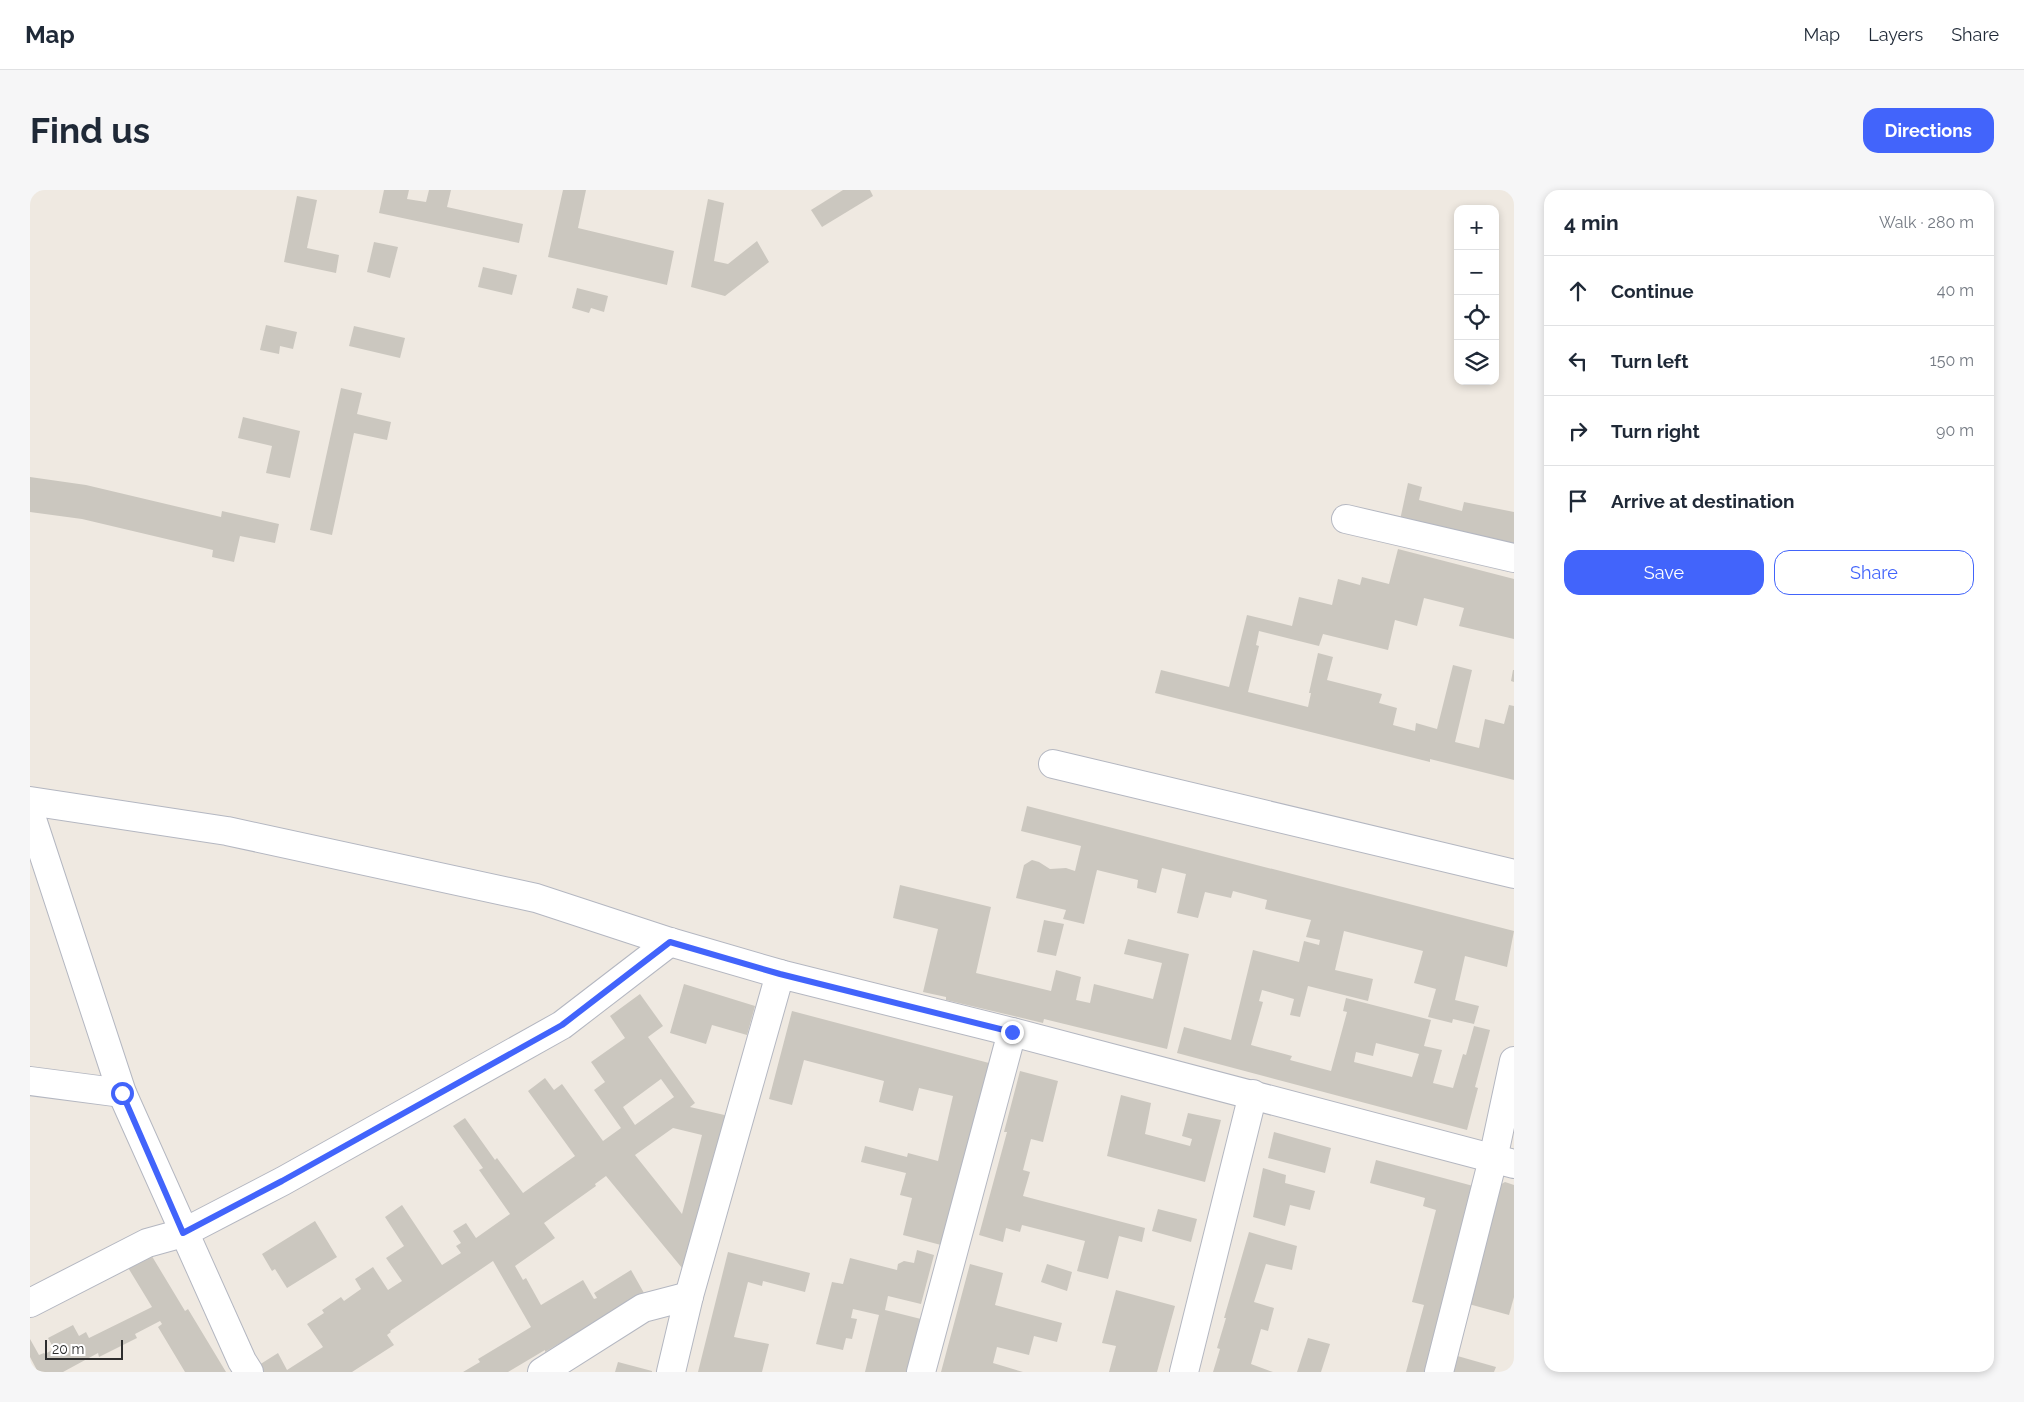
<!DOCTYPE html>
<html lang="en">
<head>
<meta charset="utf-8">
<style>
	body { margin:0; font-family:Raleway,sans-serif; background:#f6f6f7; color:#1f2937 }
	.controls { position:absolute; right:15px; top:15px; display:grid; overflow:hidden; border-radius:10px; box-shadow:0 2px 8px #0003 }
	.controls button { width:45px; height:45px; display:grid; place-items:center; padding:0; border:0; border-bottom:1px solid #e0e1e3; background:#fff; color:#1f2937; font:25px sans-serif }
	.scale { position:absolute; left:15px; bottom:12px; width:78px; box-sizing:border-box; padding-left:5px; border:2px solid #2e2e2e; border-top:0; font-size:14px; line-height:18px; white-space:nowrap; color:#2e2e2e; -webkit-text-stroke:4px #fff; paint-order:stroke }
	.stop { position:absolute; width:15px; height:15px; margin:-11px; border:4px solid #4264fb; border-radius:50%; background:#fff }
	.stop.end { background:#4264fb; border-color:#fff; box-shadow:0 1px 5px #0008 }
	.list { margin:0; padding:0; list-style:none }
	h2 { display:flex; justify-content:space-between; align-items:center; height:65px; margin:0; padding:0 20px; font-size:21px }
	h2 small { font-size:16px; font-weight:400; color:#747a83 }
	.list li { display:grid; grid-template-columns:32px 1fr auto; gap:15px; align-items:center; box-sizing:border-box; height:70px; padding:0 20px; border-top:1px solid #e0e1e3 }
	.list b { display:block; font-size:19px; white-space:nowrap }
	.list em { font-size:16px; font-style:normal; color:#747a83 }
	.actions { display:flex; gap:10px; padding:15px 20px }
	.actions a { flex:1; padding:11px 0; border:1px solid #4264fb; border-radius:15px; text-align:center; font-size:18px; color:#4264fb }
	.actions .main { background:#4264fb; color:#fff }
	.icon { flex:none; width:28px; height:28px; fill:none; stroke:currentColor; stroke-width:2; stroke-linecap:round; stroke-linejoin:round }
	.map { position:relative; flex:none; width:1484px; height:1182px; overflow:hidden; border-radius:15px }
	header { display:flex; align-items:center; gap:30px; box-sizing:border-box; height:70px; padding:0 25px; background:#fff; border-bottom:1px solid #e0e1e3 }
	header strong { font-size:24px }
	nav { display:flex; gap:28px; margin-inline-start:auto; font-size:18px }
	.intro { display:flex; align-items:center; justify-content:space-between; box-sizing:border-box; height:120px; padding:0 30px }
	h1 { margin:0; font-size:35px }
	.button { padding:12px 22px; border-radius:15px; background:#4264fb; color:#fff; font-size:18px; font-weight:700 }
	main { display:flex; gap:30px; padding:0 30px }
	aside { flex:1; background:#fff; border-radius:15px; box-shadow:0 2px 8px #0003 }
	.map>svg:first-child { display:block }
</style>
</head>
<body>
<header>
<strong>Map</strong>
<nav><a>Map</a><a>Layers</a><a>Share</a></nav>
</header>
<div class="intro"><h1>Find us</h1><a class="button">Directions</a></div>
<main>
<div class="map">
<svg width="1484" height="1182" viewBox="0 0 1484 1182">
	<rect width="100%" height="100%" fill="#efe9e1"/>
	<!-- building -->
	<g fill="#cbc7bf" fill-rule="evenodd">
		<path d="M354 0H379L377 9 396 12 399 0H421L417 17 493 34 489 53 349 23Z"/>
		<path d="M533 0H556L548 38 644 61 637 95 518 67Z"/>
		<path d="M813 0H840L843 6 792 37 781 20Z"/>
		<path d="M267 6 287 10 277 58 309 65 306 83 254 72Z"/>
		<path d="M678 9 694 13 684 71 698 74 727 51 739 72 695 106 661 97Z"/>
		<path d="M344 52 368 57 360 88 337 82Z"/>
		<path d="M453 77 487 85 482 105 448 97Z"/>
		<path d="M547 98 578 106 574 122 561 118 559 123 542 118Z"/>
		<path d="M236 135 267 142 263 159 250 156 249 164 230 160Z"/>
		<path d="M324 136 375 148 370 168 319 156Z"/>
		<path d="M311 198 332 203 327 224 361 232 357 250 324 243 302 345 280 340Z"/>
		<path d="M213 227 270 241 260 288 236 283 242 256 208 248Z"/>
		<path d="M0 287 56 295 191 327 192 321 249 334 245 353 210 346 204 372 182 367 183 360 52 329 0 322Z"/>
		<path d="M1378 293 1392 297 1389 310 1432 321 1434 312 1484 322V362L1370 330Z"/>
		<path d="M1368 359 1484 389V449L1429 436 1434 418 1394 408 1387 436 1365 430 1358 460 1293 444 1289 456 1229 441 1226 455 1229 456 1218 502 1278 517 1281 503H1279L1288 463 1303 467 1297 490 1352 504 1349 513 1367 518 1363 535 1385 541 1386 533 1407 539 1423 475 1442 480 1425 552 1449 558 1455 529 1474 534 1479 515 1484 516V590L1400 569V572L1125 503 1131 480 1199 497 1217 425 1262 436 1269 407 1302 415 1308 389 1330 395 1332 387 1359 394Z"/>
		<path d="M1483 480H1484V492L1481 491Z"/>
		<path d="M997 616 1484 741 1477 777 1435 766 1425 810 1449 816 1444 834 1423 829 1422 833 1398 827 1406 799 1384 793 1393 761 1314 741 1305 780 1343 789 1338 811 1278 796 1270 827 1260 825 1264 809 1232 800 1229 811 1233 812 1221 855 1262 866 1260 870 1301 881 1317 822 1313 821 1316 808 1401 830 1394 856 1412 860 1403 893 1423 898 1433 864 1436 865 1444 836 1460 840 1445 897 1448 898 1437 940 1147 863 1154 837 1201 850 1223 760 1269 772 1274 751 1289 755 1290 750 1276 747 1281 730 1235 719 1237 710 1203 701 1201 708 1175 702 1168 728 1147 723 1156 684 1132 678 1126 703 1107 698 1108 690 1067 680 1054 734 1033 729 1036 720 986 708 994 675 1002 670 1009 672 1020 679 1036 678 1045 681 1051 656 991 641ZM1346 853 1389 864 1382 887 1324 872 1326 862 1343 866Z"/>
		<path d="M870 695 961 717 946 783 1021 801 1026 780 1051 787 1046 810 1060 813 1064 794 1123 809 1132 773 1094 764 1098 749 1159 764 1137 859 1014 829 1013 833 916 810V807L893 802 908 739 863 728Z"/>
		<path d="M1014 730 1034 734 1026 766 1007 762Z"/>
		<path d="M654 794 725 816 717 845 682 835 676 854 640 843Z"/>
		<path d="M610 804 633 836 618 847 665 913 660 917 703 927 660 1075 652 1078 576 986 565 994 566 996 514 1033 525 1048 485 1076 493 1090 496 1088 511 1115 553 1090 564 1109 567 1108 564 1103 601 1080 614 1103 515 1162V1160L478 1182H433L450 1172 448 1169 501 1137 463 1071 360 1141 361 1142 357 1145 364 1155 322 1182H233L229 1175 248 1163 257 1180 293 1157 277 1134 294 1123 292 1120 311 1107 314 1111 331 1099 325 1089 343 1077 358 1100 372 1091 356 1068 374 1056 355 1027 372 1015 412 1075 431 1063 426 1056 431 1053 423 1041 436 1033 446 1048 480 1024 449 980 453 978 423 936 435 928 465 970 467 968 493 1003 545 966 498 901 515 888 524 900 532 894 573 951 591 938 564 900 575 892 561 872 595 848 580 826ZM631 889 644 907 605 935 593 917ZM643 938 672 945 652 1024 605 965Z"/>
		<path d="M762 821 959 873 911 1055 873 1045 882 1008 870 1005 876 983 831 972 835 956 877 967 878 963 908 971 923 906 889 898 883 921 849 912 854 891 774 870 762 915 739 909Z"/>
		<path d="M990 881 1028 891 1013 952 1001 949 993 980 1000 982 993 1006 1115 1038 1112 1052 1089 1046 1078 1089 1047 1081 1055 1051 992 1035 990 1042 976 1038 973 1052 949 1045 977 942H974Z"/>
		<path d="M1091 905 1121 913 1115 944 1160 956 1162 949 1152 946 1158 923 1191 930 1175 992 1077 966Z"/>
		<path d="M1244 942 1301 958 1295 983 1238 968Z"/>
		<path d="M1346 970 1447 997 1399 1182H1376L1394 1115 1382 1112 1406 1020 1393 1016 1395 1008 1340 993Z"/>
		<path d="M1233 978 1256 985 1255 993 1285 1001 1280 1020 1260 1015 1255 1036 1223 1027Z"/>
		<path d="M1475 992 1484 995V1107L1479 1125 1435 1113 1466 997Z"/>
		<path d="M1128 1019 1167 1029 1161 1052 1122 1041Z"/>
		<path d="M285 1031 307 1067 257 1098 245 1079 242 1081 232 1064Z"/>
		<path d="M1219 1042 1267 1056 1262 1080 1236 1074 1224 1112 1244 1118 1238 1141 1231 1139 1221 1174 1243 1182H1183L1190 1159 1187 1158 1196 1128H1194Z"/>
		<path d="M887 1060 904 1065 891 1114 858 1106 855 1120 891 1129 879 1175V1182H835L849 1125 823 1119 821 1128 827 1129 822 1149 816 1148 813 1160 786 1154 802 1092 813 1094 820 1068 867 1080 868 1074 874 1071 884 1073Z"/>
		<path d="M698 1062 780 1083 775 1102 733 1091 732 1096 718 1092 704 1147 739 1154 732 1182H668Z"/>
		<path d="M120 1063 155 1121 158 1119 196 1182H155L128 1137 132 1134 130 1131 105 1144 107 1148 69 1167 68 1163 33 1182H8L0 1167V1149L9 1165 14 1163 15 1164 24 1159 18 1148 43 1135 49 1146 56 1142 59 1148 122 1117 97 1076Z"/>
		<path d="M940 1074 973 1083 965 1115 1032 1133 1027 1152 1004 1146 999 1165 967 1157 963 1173 993 1182H911Z"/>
		<path d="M1017 1074 1042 1082 1037 1101 1011 1092Z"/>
		<path d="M1086 1100 1145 1116 1127 1182H1079L1086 1156 1072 1153Z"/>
		<path d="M1278 1148 1300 1154 1291 1182H1267Z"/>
		<path d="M1424 1165 1466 1177 1464 1182H1420Z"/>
		<path d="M588 1172 622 1181V1182H585Z"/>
	</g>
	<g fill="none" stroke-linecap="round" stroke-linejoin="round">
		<!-- minor casing -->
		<g stroke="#b4b7c1" stroke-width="30">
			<g id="minor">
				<path d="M1316 329 1484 368"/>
				<path d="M1023 574 1484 684"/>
				<path d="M0 611 197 641 506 708 640 752 750 784"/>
				<path d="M0 623 92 903 212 1171 219 1182"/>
				<path d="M0 891 92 903"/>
				<path d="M0 1113 117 1053 153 1043 253 991 532 835 640 752"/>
				<path d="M512 1182 613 1118 659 1106"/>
				<path d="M641 1182 659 1106 750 784 982 842 1484 974"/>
				<path d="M891 1182 982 842"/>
				<path d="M1154 1182 1223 904"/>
				<path d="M1409 1182 1463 969 1484 871"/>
			</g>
		</g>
		<!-- minor -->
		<use href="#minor" stroke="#fff" stroke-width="28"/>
	</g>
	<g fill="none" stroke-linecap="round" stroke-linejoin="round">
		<!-- route -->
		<path stroke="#4264fb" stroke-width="6" d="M92 903 153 1043 252 991 532 835 640 752 750 784 982 842"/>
	</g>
</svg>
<div class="controls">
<button>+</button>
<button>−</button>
<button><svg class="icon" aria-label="locate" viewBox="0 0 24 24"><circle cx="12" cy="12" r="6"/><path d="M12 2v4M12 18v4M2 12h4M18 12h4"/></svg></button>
<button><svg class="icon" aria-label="layers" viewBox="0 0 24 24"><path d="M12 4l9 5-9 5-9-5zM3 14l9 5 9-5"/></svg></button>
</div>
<div class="scale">20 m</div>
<div class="stop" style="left:92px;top:903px"></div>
<div class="stop end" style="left:982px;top:842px"></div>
</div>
<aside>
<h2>4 min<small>Walk · 280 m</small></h2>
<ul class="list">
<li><svg class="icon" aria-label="ahead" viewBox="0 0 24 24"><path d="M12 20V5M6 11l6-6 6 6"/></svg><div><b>Continue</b></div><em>40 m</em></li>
<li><svg class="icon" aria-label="left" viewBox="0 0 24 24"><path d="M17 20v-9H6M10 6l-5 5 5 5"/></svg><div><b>Turn left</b></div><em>150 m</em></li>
<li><svg class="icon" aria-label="right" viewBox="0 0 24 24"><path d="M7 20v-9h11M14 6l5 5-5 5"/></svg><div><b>Turn right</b></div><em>90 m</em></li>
<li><svg class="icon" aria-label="arrive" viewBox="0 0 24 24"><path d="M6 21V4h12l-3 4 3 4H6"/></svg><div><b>Arrive at destination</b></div></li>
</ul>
<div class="actions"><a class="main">Save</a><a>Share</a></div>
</aside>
</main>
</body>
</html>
